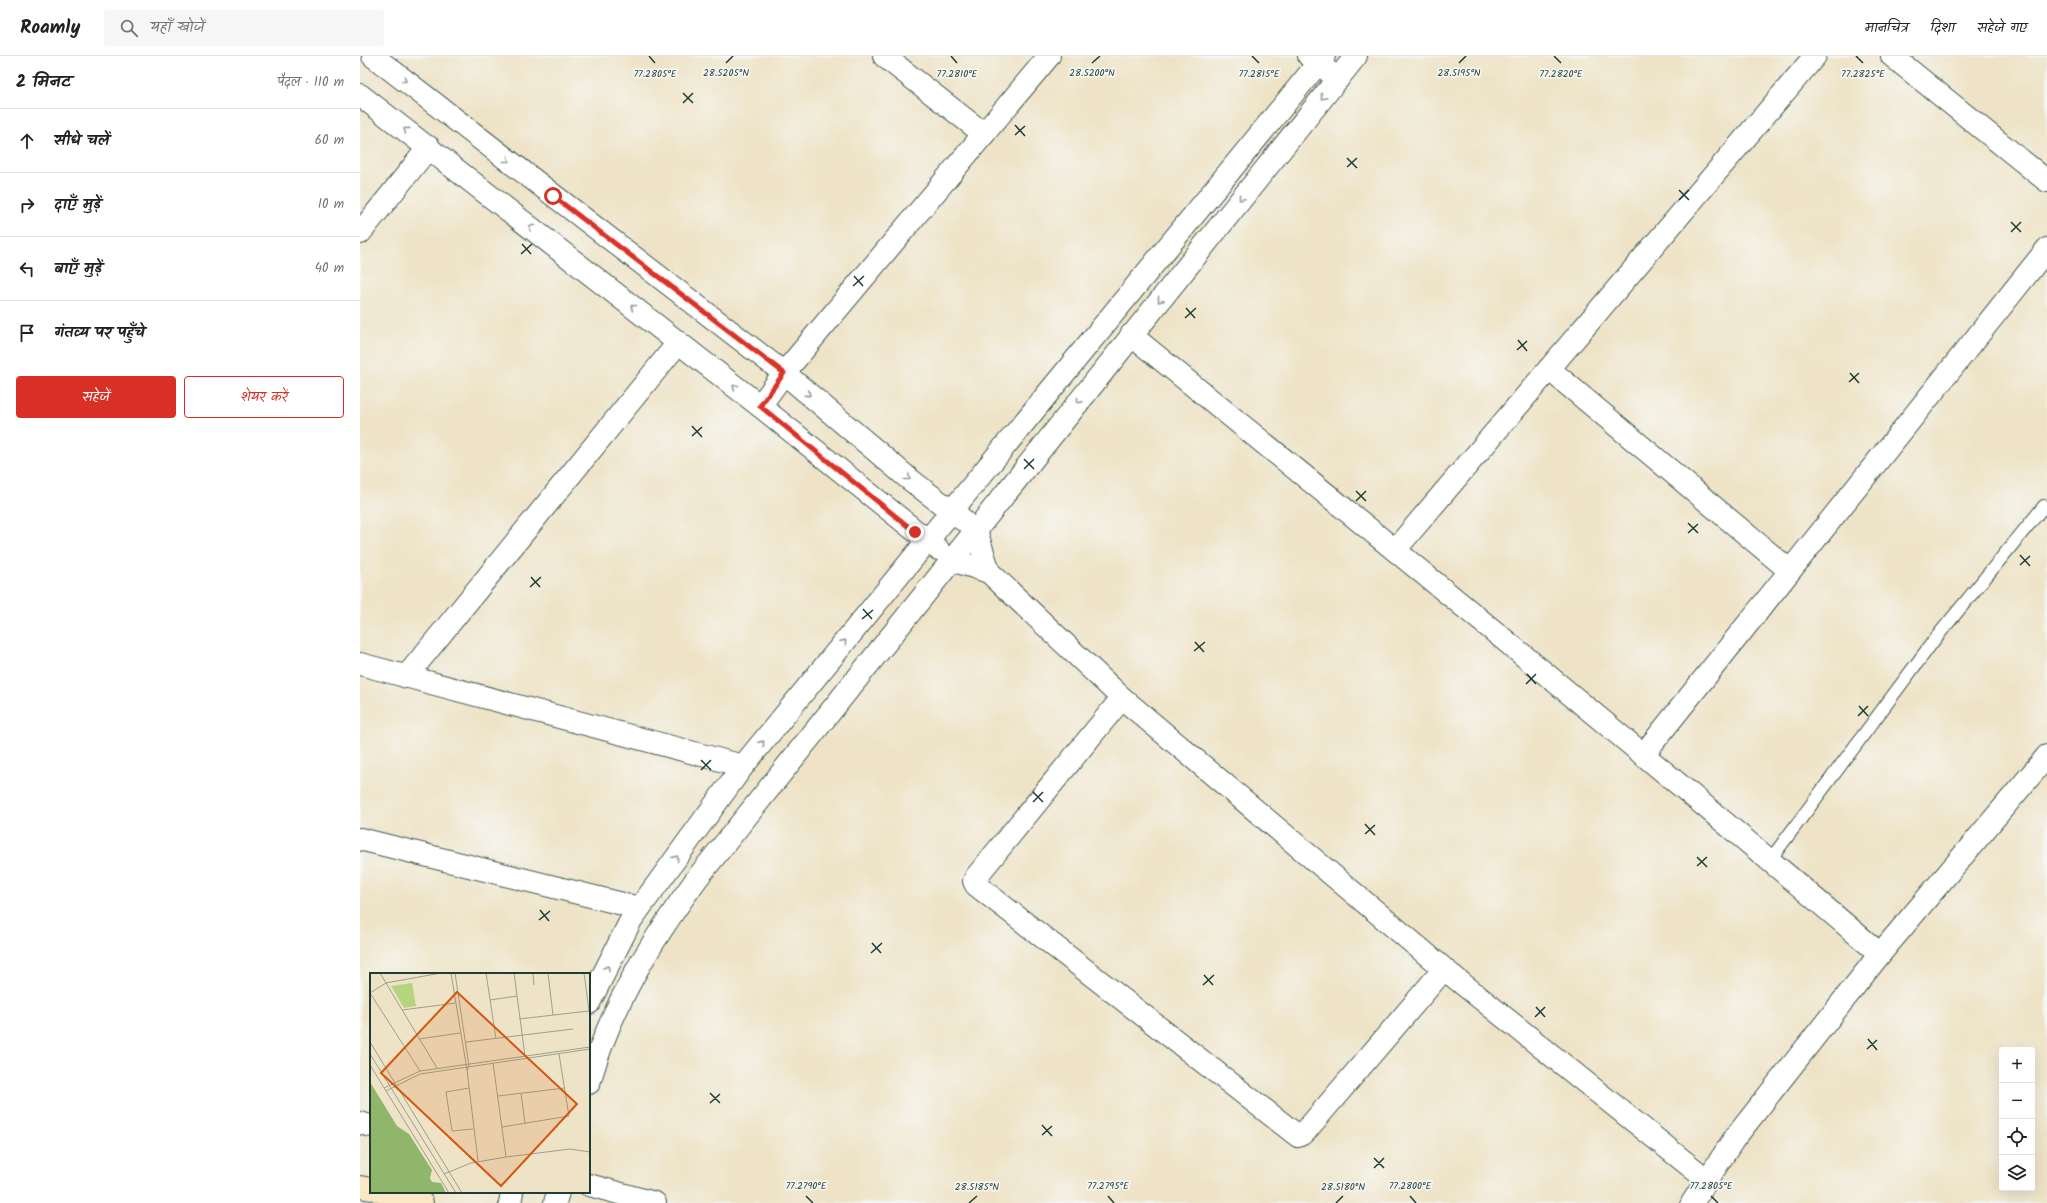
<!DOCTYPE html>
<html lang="hi">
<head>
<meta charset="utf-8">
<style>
	body { margin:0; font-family:Kalam,"Playpen Sans Deva",sans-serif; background:#f6f6f6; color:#222 }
	.controls { position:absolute; right:12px; bottom:12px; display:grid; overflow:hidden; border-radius:4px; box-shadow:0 4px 16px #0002 }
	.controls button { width:36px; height:36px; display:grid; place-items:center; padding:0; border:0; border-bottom:1px solid #e0e0e0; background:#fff; color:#222; font:20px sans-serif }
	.stop { position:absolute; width:12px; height:12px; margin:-9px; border:3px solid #d93025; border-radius:50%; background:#fff }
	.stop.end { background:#d93025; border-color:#fff; box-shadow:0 1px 4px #0008 }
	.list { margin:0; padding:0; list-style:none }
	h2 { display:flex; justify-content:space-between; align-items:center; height:52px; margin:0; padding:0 16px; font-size:17px }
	h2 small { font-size:13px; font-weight:400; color:#767676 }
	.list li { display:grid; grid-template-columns:26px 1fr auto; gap:12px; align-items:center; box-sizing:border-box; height:64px; padding:0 16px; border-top:1px solid #e0e0e0 }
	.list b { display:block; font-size:15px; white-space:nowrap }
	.list em { font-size:13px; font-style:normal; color:#767676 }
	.actions { display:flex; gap:8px; padding:12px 16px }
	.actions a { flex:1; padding:9px 0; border:1px solid #d93025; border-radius:4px; text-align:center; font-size:14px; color:#d93025 }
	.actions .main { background:#d93025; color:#fff }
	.icon { flex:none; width:22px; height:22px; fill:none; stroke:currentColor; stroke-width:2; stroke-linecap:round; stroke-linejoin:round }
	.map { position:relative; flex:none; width:1687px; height:1147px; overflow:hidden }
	header { display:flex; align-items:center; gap:24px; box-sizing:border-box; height:56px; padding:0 20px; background:#fff; border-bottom:1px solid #e0e0e0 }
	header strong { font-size:19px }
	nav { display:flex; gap:22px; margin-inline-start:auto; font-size:14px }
	.search { width:280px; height:36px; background:#f6f6f6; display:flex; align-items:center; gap:10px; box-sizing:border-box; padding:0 14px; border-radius:4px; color:#767676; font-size:15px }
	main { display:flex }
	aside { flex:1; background:#fff }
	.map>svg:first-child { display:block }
</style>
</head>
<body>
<header>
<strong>Roamly</strong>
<div class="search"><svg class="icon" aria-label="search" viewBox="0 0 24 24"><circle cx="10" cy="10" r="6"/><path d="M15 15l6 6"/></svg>यहाँ खोजें</div>
<nav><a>मानचित्र</a><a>दिशा</a><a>सहेजे गए</a></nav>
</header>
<main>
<aside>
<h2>2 मिनट<small>पैदल · 110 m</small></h2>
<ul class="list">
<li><svg class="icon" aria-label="ahead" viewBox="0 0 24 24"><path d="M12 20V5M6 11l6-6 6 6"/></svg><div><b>सीधे चलें</b></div><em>60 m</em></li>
<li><svg class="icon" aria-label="right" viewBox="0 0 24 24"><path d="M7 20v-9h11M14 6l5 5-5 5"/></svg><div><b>दाएँ मुड़ें</b></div><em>10 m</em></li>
<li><svg class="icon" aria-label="left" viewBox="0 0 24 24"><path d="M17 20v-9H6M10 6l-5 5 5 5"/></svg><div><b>बाएँ मुड़ें</b></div><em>40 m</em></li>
<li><svg class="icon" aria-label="arrive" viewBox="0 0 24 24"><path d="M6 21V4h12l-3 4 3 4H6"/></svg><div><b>गंतव्य पर पहुँचे</b></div></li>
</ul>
<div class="actions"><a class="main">सहेजें</a><a>शेयर करें</a></div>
</aside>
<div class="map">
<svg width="1687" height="1147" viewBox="0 0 1687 1147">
	<rect width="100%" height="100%" fill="#f6f6f2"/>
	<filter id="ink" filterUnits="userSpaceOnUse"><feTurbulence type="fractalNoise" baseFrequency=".025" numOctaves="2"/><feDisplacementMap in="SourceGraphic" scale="8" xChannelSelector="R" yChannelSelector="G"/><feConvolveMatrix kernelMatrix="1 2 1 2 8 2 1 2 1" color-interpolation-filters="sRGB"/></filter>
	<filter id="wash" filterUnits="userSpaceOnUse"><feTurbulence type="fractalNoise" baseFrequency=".012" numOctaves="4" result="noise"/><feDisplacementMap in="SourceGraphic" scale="16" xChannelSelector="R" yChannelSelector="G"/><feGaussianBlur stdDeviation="0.9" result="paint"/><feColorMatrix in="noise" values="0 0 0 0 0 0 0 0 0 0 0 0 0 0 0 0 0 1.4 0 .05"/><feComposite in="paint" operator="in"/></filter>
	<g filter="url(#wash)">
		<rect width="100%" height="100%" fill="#eee3c6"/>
	</g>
	<g filter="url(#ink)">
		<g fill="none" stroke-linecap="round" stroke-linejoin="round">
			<!-- service casing -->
			<g stroke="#3e564a" stroke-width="14">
				<path id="service" d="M1410 804 1575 583 1684 450"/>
			</g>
			<!-- minor casing -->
			<g stroke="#3e564a" stroke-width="24">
				<g id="minor">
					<path d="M524 0 624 78"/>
					<path d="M949 0 978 23"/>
					<path d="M1532 0 1687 125"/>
					<path d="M0 177 69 91"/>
					<path d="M771 279C1023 484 1274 688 1520 898"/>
					<path d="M1189 313 1429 514"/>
					<path d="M400 350 424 317 689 0"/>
					<path d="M1035 494 1455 0"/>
					<path d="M592 504 629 516 616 474"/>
					<path d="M629 516 762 642 1084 913 1346 1123"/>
					<path d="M0 608 383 710"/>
					<path d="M46 621 318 287"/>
					<path d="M762 642 616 821 614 825 616 829 938 1080 944 1077 1084 913"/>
					<path d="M1283 699 1687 193"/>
					<path d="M0 783 279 852"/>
					<path d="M1332 1147 1374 1083 1520 898 1687 700"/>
				</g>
			</g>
			<!-- tertiary casing -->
			<g stroke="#3e564a" stroke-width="24">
				<g id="tertiary">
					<path d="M13 0 424 317 548 422 603 464"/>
					<path d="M0 39 400 350 578 493"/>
					<path d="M229 947 271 864 383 710 964 0"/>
					<path d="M229 1027C252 947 290 887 338 821L996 0"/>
					<path d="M0 1067 11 1070"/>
					<path d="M229 1129 295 1147"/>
					<path d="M150 1147 152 1136"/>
					<path d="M195 1147 198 1136"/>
				</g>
			</g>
			<!-- secondary casing -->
			<g stroke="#3e564a" stroke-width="24">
				<g id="secondary">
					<path d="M0 1131 11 1133"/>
					<path d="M21 1136 62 1147"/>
				</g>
			</g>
			<!-- service -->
			<use href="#service" stroke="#fff" stroke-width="12"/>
			<!-- minor -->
			<use href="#minor" stroke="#fff" stroke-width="22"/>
			<!-- tertiary -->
			<use href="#tertiary" stroke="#fff" stroke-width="22"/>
			<!-- secondary -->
			<use href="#secondary" stroke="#fae7c3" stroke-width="22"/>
		</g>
		<!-- one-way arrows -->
		<defs><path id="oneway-chevron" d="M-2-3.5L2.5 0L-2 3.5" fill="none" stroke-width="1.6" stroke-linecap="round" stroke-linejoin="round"/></defs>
		<g stroke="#8f9e9a">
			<use href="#oneway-chevron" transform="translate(44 24) rotate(38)"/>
			<use href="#oneway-chevron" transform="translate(963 41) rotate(129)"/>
			<use href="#oneway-chevron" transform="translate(46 74) rotate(-143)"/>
			<use href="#oneway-chevron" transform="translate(147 104) rotate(38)"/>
			<use href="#oneway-chevron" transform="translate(881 142) rotate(129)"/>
			<use href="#oneway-chevron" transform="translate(171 171) rotate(-142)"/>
			<use href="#oneway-chevron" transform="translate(800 244) rotate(129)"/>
			<use href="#oneway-chevron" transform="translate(273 251) rotate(-142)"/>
			<use href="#oneway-chevron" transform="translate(375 331) rotate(-142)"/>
			<use href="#oneway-chevron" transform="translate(448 338) rotate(40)"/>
			<use href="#oneway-chevron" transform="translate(719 345) rotate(129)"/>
			<use href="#oneway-chevron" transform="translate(548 422) rotate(39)"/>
			<use href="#oneway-chevron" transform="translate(484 586) rotate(-51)"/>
			<use href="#oneway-chevron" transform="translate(402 687) rotate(-51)"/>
			<use href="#oneway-chevron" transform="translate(316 802) rotate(-54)"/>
			<use href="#oneway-chevron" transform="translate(247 912) rotate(-63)"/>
		</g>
	</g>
	<g fill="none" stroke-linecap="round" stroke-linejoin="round" filter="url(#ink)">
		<!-- route -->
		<path stroke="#d93025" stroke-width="5" d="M193 140 424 317 400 350 555 476"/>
	</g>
	<!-- ticks -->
	<path fill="none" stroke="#1f3d34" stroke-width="1.5" d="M289 0 295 7M591 0 597 7M892 0 899 7M1194 0 1201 7M1496 0 1503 7M366 7 373 0M732 7 740 0M1099 7 1106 0M323 37 333 47M323 47 333 37M655 69 665 80M655 79 665 70M987 102 997 112M987 111 997 102M1319 134 1329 144M1319 144 1329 134M1651 166 1661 176M1651 176 1661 166M162 188 171 198M161 198 172 188M494 220 503 230M493 230 504 220M826 252 835 262M825 262 836 252M1158 284 1167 295M1157 294 1167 285M1490 317 1499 327M1489 326 1499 317M332 370 342 381M332 380 342 371M664 403 674 413M664 413 674 403M996 435 1006 445M996 445 1006 435M1328 467 1338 477M1328 477 1338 468M1660 499 1670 510M1660 509 1670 500M171 521 180 531M170 531 181 521M503 553 512 563M502 563 513 554M835 586 844 596M834 595 845 586M1167 618 1176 628M1166 628 1176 618M1499 650 1508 660M1498 660 1508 650M341 704 351 714M341 714 351 704M673 736 683 746M673 746 683 736M1005 768 1015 779M1005 778 1015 769M1337 801 1347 811M1337 810 1347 801M180 854 189 865M179 864 190 855M512 887 521 897M511 897 522 887M844 919 853 929M843 929 854 919M1176 951 1185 961M1175 961 1185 951M1508 983 1517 994M1507 993 1517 984M350 1037 360 1047M350 1047 360 1038M682 1069 692 1080M682 1079 692 1070M1014 1102 1024 1112M1014 1112 1024 1102M446 1140 453 1147M748 1140 754 1147M1050 1140 1056 1147M1351 1140 1358 1147M609 1147 617 1140M976 1147 983 1140"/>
	<!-- overview -->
	<g transform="translate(10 917)">
		<rect width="220" height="220" fill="#eee3c6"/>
		<path d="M42 10 46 33 34 35 21 13Z" fill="#b6d47b"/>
		<path d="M0 109 27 153 39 161 62 197 60 205 62 209 71 210 76 220H0Z" fill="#90b66b"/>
		<path fill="none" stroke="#9ba18c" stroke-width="1" d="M10 0 67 95M81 0 97 97 99 93 85 0M116 0 126 66M144 0 155 83M163 0 164 12M178 0 183 42M214 0 220 45M0 20 50 98M0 20 16 10 71 0M120 27 147 23M32 37 86 30M149 46 219 38M49 66 90 60M0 69 92 220M96 69 203 56M0 81 86 220M123 90 136 184M0 92 79 220M97 97 108 188M14 115 50 98 220 74M99 115 76 119 82 158 103 156M16 118 50 101 220 76M151 120 155 150M128 123 195 115M132 154 199 143 189 81M74 201 101 190 136 184 200 176 220 179"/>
		<path fill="#d45610" fill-opacity="0.15" stroke="#d45610" stroke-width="2" d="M87 19 207 131 131 213 11 100Z"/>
		<rect width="220" height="220" fill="none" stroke="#1f3d34" stroke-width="2"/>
	</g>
	<g font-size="10" text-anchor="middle" fill="#1f3d34" stroke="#f6f6f2" stroke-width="3.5" stroke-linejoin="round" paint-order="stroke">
		<text x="1099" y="20">28.5195°N</text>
		<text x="366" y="20">28.5205°N</text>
		<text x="732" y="20">28.5200°N</text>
		<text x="295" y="21">77.2805°E</text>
		<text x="597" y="21">77.2810°E</text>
		<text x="899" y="21">77.2815°E</text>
		<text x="1201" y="21">77.2820°E</text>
		<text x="1503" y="21">77.2825°E</text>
		<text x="446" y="1133">77.2790°E</text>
		<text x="748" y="1133">77.2795°E</text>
		<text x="1050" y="1133">77.2800°E</text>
		<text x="1351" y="1133">77.2805°E</text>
		<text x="617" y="1134">28.5185°N</text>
		<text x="983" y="1134">28.5180°N</text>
	</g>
</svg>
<div class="controls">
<button>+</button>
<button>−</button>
<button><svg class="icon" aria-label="locate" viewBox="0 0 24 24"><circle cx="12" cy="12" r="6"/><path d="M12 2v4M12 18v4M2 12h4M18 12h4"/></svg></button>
<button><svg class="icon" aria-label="layers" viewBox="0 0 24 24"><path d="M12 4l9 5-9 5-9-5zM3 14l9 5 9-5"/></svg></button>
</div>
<div class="stop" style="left:193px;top:140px"></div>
<div class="stop end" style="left:555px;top:476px"></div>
</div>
</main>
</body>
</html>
